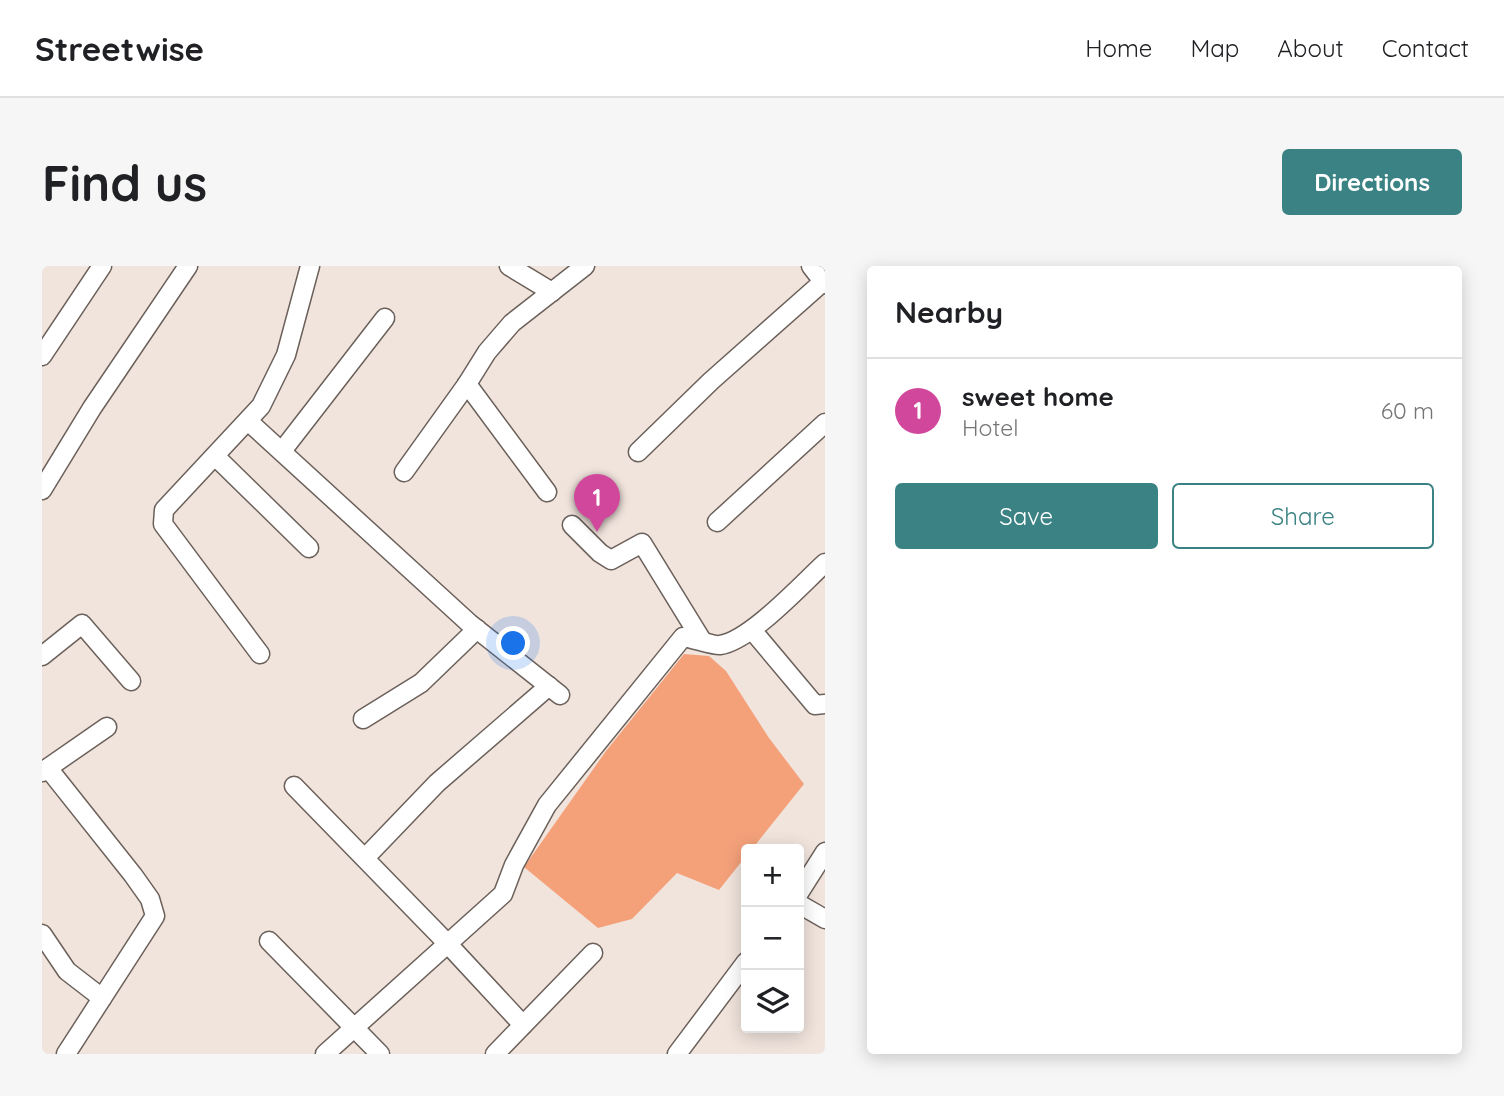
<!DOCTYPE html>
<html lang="en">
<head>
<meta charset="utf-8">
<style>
	body { margin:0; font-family:Quicksand,sans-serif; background:#f6f6f6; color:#202124 }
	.controls { position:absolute; right:21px; bottom:21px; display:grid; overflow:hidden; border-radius:7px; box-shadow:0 4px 18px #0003 }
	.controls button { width:63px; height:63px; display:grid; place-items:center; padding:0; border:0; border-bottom:2px solid #e0e0e0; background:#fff; color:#202124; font:35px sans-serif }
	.you { position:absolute; left:472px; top:378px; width:24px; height:24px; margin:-18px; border:5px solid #fff; border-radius:50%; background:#1a73e8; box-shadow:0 0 0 10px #1a73e833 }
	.badge { display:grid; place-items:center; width:46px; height:46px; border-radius:50%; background:#3a8283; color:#fff; font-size:23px; font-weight:700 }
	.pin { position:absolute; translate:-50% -58px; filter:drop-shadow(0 2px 4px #0008) }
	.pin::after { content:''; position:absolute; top:37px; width:24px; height:21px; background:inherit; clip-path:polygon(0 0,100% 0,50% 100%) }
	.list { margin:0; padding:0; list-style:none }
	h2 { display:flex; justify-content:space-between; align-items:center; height:91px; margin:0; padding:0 28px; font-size:30px }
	h2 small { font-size:23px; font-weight:400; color:#757577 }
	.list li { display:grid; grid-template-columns:46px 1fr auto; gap:21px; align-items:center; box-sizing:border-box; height:105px; padding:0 28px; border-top:2px solid #e0e0e0 }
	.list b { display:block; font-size:26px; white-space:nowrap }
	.list p { margin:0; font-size:23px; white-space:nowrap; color:#757577 }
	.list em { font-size:23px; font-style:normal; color:#757577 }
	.actions { display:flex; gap:14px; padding:21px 28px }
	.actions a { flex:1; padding:16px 0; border:2px solid #3a8283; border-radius:7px; text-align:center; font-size:24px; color:#3a8283 }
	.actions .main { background:#3a8283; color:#fff }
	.icon { flex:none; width:38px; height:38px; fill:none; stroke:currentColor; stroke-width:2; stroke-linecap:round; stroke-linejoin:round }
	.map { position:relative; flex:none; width:783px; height:788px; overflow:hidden; border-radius:7px }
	header { display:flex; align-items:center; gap:42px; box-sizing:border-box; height:98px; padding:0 35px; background:#fff; border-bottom:2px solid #e0e0e0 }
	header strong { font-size:33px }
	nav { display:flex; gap:38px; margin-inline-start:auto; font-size:24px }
	.intro { display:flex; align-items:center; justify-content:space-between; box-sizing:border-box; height:168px; padding:0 42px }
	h1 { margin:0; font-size:49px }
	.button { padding:18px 32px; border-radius:7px; background:#3a8283; color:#fff; font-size:24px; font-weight:700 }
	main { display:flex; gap:42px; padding:0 42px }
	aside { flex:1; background:#fff; border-radius:7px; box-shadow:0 4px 18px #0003 }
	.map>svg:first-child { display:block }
</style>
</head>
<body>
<header>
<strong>Streetwise</strong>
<nav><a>Home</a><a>Map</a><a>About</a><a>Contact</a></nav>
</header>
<div class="intro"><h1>Find us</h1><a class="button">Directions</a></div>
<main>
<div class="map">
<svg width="783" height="788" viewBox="0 0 783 788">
	<rect width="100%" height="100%" fill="#f1e4dd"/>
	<!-- green -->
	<path fill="#f4a17a" d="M642 388 667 390 684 405 727 472 762 518 710 583H704V590L677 624 635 607 590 653 556 662 482 601 564 485Z"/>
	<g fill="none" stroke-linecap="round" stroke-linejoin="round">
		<!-- street casing -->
		<g stroke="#6b605a" stroke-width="21">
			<g id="street">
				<path d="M467 0 510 26"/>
				<path d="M769 0 783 18"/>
				<path d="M0 90 60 0"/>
				<path d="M425 118 505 226"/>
				<path d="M206 155 427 357 518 429"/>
				<path d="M240 185 343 52"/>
				<path d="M596 186 669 115 783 14"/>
				<path d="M173 190 267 282"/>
				<path d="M362 206 425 118 445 86 470 57 543 0"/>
				<path d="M0 224 50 142 146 0"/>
				<path d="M675 256 783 157"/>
				<path d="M530 259 558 287 569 294 600 277 659 373"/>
				<path d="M710 364 773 439 783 438"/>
				<path d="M218 388 121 258 122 244 219 140 244 89 268 0"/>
				<path d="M0 390 40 358 89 415"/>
				<path d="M321 453 379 417 435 363"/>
				<path d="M6 502 91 609 108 633 113 650 24 788"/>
				<path d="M0 506 65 461"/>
				<path d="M252 520 404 676 481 759"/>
				<path d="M323 592 395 517 507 420"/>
				<path d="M757 627 783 586"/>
				<path d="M757 638 783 653"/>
				<path d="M0 668 25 705 60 732"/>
				<path d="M227 675 338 788"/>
				<path d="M283 788 461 628 472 599 505 539 641 371C650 372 672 380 678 379 708 375 760 318 783 297"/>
				<path d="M453 788 551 687"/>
				<path d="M635 788 704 696"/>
			</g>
		</g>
		<!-- street -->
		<use href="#street" stroke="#fff" stroke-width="18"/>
	</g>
</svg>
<div class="controls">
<button>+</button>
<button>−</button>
<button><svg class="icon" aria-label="layers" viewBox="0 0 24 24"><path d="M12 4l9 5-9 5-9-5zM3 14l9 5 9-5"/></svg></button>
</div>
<div class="you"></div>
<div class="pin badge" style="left:555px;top:266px;background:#d1479c">1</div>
</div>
<aside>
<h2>Nearby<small></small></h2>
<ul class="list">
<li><span class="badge" style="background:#d1479c">1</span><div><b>sweet home</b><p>Hotel</p></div><em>60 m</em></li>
</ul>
<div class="actions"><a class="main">Save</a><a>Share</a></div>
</aside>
</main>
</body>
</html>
